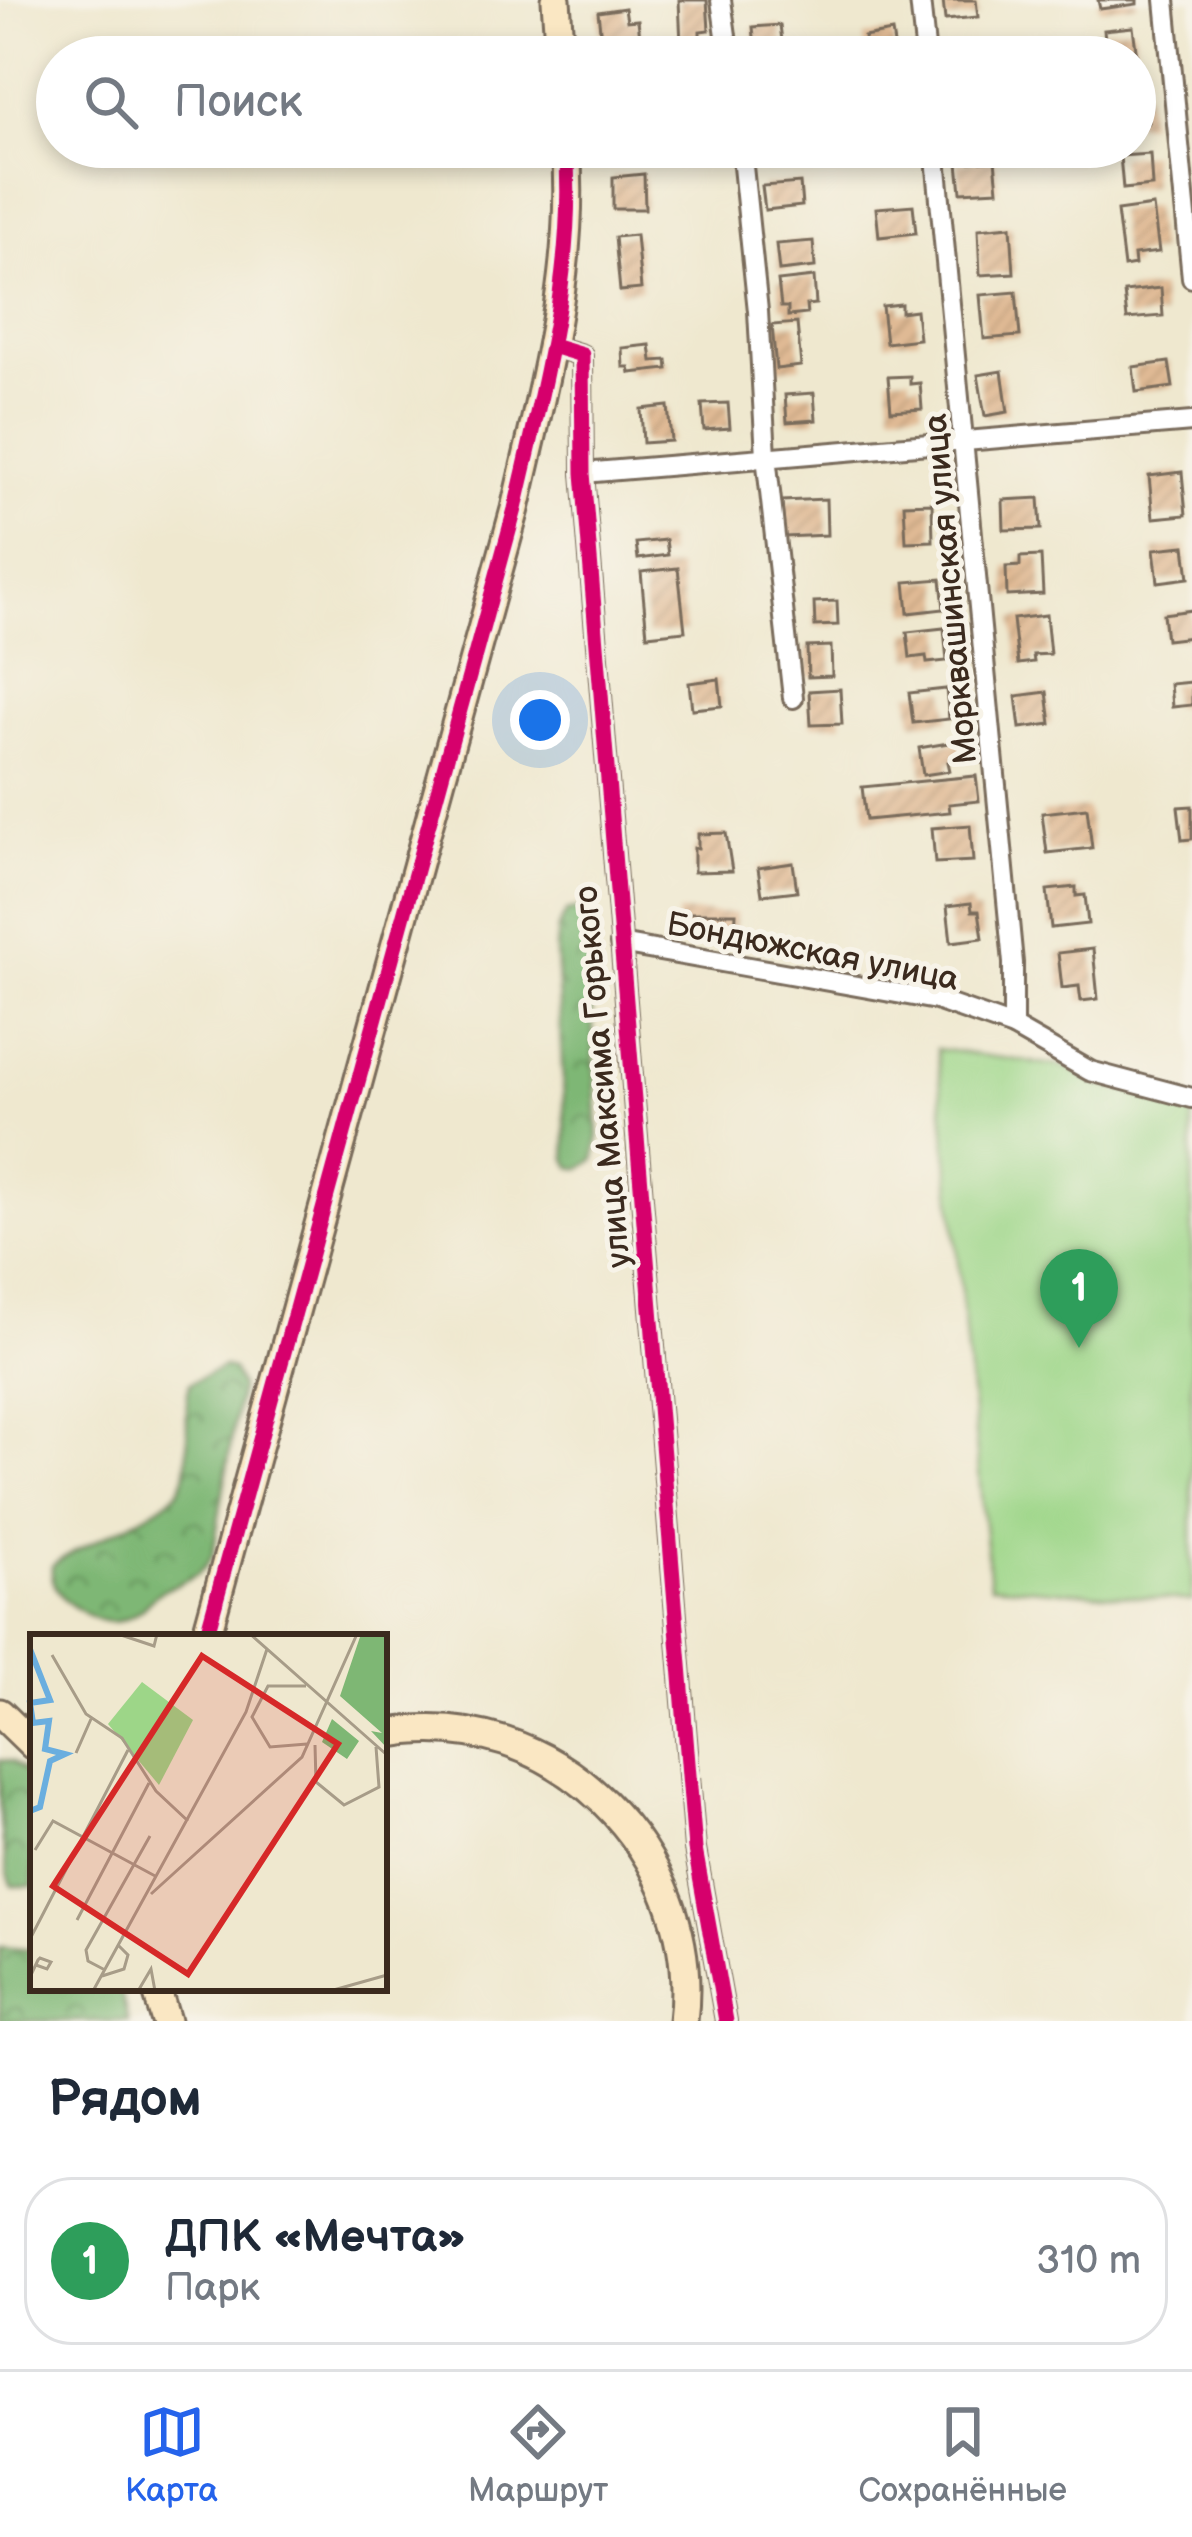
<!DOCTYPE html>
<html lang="ru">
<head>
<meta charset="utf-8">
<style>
	body { margin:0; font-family:"Balsamiq Sans",sans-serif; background:#f6f6f7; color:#1f2937 }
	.you { position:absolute; left:540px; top:720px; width:42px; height:42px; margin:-30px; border:9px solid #fff; border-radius:50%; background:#1a73e8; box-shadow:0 0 0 18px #1a73e833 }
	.badge { display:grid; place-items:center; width:78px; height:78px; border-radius:50%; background:#2563eb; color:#fff; font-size:39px; font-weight:700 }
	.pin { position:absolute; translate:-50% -99px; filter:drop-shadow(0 3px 6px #0008) }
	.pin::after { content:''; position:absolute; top:63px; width:42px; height:36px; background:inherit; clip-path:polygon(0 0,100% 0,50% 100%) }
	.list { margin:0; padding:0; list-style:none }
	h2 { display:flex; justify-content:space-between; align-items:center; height:156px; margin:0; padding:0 48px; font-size:51px }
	h2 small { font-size:39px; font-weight:400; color:#747a83 }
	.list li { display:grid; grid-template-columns:78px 1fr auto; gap:36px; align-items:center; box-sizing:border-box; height:168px; margin:0 24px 24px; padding:0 24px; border:3px solid #e0e1e3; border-radius:48px }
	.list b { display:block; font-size:45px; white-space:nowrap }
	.list p { margin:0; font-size:39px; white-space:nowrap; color:#747a83 }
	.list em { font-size:39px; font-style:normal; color:#747a83 }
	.icon { flex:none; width:66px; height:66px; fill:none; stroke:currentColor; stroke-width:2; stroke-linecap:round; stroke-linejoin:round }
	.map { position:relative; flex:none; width:1192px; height:2021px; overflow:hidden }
	.search { position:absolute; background:#fff; box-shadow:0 6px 18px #0003; left:36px; right:36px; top:36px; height:132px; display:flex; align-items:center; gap:30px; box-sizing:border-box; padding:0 42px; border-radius:66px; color:#747a83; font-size:45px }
	.sheet { height:348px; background:#fff }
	nav { display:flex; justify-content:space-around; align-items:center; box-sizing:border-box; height:168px; border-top:3px solid #e0e1e3; background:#fff; font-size:33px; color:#747a83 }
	nav a { display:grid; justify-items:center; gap:6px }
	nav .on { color:#2563eb }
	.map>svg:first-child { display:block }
</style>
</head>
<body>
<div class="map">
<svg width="1192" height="2021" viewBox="0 0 1192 2021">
	<defs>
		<pattern id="forest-crowns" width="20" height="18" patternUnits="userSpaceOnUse" patternTransform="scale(3)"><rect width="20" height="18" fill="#7eb774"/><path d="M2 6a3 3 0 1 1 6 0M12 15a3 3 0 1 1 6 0" fill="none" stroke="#68955f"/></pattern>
		<pattern id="building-hatch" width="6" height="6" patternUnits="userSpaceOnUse" patternTransform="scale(3)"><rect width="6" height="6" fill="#e0ba94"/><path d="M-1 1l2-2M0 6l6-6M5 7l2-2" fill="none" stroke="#c1a07f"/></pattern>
	</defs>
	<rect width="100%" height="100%" fill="#f7f3e8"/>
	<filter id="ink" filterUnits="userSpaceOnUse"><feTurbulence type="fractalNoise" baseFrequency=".00833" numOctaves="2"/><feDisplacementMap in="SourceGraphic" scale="24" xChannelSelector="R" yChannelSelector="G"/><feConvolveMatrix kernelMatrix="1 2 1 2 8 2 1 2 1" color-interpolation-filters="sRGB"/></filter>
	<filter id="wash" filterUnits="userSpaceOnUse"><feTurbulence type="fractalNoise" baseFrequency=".004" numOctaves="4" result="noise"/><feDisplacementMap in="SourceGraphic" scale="48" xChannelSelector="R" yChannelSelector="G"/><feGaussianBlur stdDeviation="2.7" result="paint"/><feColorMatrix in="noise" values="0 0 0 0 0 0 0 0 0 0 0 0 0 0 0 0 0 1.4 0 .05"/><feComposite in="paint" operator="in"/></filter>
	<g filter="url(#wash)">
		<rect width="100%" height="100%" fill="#efe8cf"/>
		<!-- forest -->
		<g fill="url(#forest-crowns)" stroke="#5c7049" stroke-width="3">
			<path d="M576 910 588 922 598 1139 595 1159 580 1169 571 1167 567 1159 556 948 558 929 567 911Z"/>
			<path d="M223 1367 232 1369 240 1387 213 1554C200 1579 185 1579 162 1591 153 1595 148 1603 140 1610 116 1630 96 1622 73 1606 60 1598 50 1581 52 1566 77 1544 167 1514 181 1486 195 1460 181 1414 190 1383Z"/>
			<path d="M0 1760 13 1762 33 1780V1886H13C0 1865 0 1790 0 1760Z"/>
			<path d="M0 1947 33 1950V1988H120L128 2021H0Z"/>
		</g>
		<!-- garden -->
		<path fill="#9dd688" stroke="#6c8053" stroke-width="3" d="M937 1049 1067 1067 1098 1085 1172 1101 1192 1110V1601L990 1585Z"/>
		<g id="blocks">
			<!-- building -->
			<g fill="url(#building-hatch)">
				<path d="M679 0H707L709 30 700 31V43L681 44Z"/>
				<path d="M943 0H976L978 17 945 20Z"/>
				<path d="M1098 0H1137V4L1100 9Z"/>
				<path d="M625 8 627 21 638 20 640 38 626 40 628 53 603 56 598 12Z"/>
				<path d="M780 25 784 57H756L753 27Z"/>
				<path d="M1133 27 1137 57H1107L1104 30Z"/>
				<path d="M892 32 896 57H866L864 37Z"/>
				<path d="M982 48V57H950L949 51Z"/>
				<path d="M1146 92 1148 123 1135 124V93Z"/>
				<path d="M1150 154 1152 186 1123 189 1120 156Z"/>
				<path d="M995 160 998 190 961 192 958 163Z"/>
				<path d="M644 174 645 209H613V177Z"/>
				<path d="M800 183 802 206 765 210 762 186Z"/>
				<path d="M913 205 916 233 879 237 876 208Z"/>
				<path d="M1153 206 1159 252 1134 255 1135 265 1124 267 1117 211Z"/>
				<path d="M1011 226 1014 273 980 275 978 229Z"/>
				<path d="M636 235 641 289 620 291 615 237Z"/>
				<path d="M813 241 815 267 779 271 776 244Z"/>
				<path d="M814 277 816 304 806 305 807 314 788 316V307H781L778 281Z"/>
				<path d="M1161 288 1163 316 1127 319 1124 292Z"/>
				<path d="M1016 292 1020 336 984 339 980 295Z"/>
				<path d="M901 304V312L916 310 919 339 886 343 882 306Z"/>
				<path d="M797 323 801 366 776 369 772 325Z"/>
				<path d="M650 345 652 361 667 360 668 369 630 373 629 367H623L622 348Z"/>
				<path d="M1169 362 1173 387 1136 392 1133 367Z"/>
				<path d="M1002 371 1008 412 985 416 978 375Z"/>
				<path d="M910 376V384L920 383 922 409 891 411 888 377Z"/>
				<path d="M814 393 816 420 787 422 785 395Z"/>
				<path d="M728 403 730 428 704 430 702 404Z"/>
				<path d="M668 406 671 441 643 443 641 409Z"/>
				<path d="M1182 472 1186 515 1153 518 1149 476Z"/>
				<path d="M1039 498 1041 529 1004 530 1003 500Z"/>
				<path d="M826 499 827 535 784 537 782 501Z"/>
				<path d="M932 503 933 541 906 542 904 504Z"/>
				<path d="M666 540 668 555 638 559 636 543Z"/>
				<path d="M1185 546 1189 578 1158 582 1154 549Z"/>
				<path d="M1041 556 1043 594 1007 596 1006 567 1020 566V557Z"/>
				<path d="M678 568 685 631 647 635 641 572Z"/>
				<path d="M941 579 944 609 908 613 905 582Z"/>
				<path d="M837 601 838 625 815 626 814 602Z"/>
				<path d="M1192 610V637L1166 640 1163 614Z"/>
				<path d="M1046 615 1050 654 1033 655 1034 662 1018 664 1013 619Z"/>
				<path d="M944 628 947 661 927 663 926 656 910 658 907 632Z"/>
				<path d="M831 646 832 676 808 677 807 647Z"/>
				<path d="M719 679 722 706 692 709 689 683Z"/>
				<path d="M1192 682V705L1172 707 1170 684Z"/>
				<path d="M840 689 842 724 811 725 809 691Z"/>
				<path d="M946 689 949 719 913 723 909 693Z"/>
				<path d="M1047 692 1051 724 1020 728 1016 696Z"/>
				<path d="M960 741 964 760 948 762 950 771 923 775 919 748Z"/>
				<path d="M976 776 979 801 949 804 950 812 866 820 862 787Z"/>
				<path d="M1192 806V839L1182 840 1178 807Z"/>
				<path d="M1087 808 1092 848 1047 853 1042 813Z"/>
				<path d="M970 825 973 861 935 863 932 828Z"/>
				<path d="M726 833 732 871 694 872V848H698V834Z"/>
				<path d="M793 863 797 891 762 895 758 868Z"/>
				<path d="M1076 887V896L1085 895 1088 924 1051 928 1047 890Z"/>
				<path d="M971 903 972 911H979L983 938 951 942 947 906Z"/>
				<path d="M677 913H736L735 934H677Z"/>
				<path d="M1093 949 1098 999 1081 1001 1079 986 1062 988 1058 953Z"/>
			</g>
		</g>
	</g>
	<g filter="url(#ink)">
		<use href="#blocks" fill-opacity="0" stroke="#7a6c5c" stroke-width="3"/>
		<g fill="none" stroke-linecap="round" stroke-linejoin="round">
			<!-- street casing -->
			<g stroke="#7a6c5c" stroke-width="24">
				<g id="street">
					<path d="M721 0 729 57"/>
					<path d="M920 0 926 57"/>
					<path d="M1165 0 1192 278"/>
					<path d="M741 147 758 311 766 456 793 698"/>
					<path d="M935 147 1013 963V1027"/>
					<path d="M552 346 582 355 583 473 695 1849 726 2021"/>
					<path d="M583 473 1192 422"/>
					<path d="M620 944 936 1000 1013 1027 1090 1071 1192 1098"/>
				</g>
			</g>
			<!-- secondary casing -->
			<g stroke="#7a6c5c" stroke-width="33">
				<g id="secondary">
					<path d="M556 0 560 57"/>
					<path d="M206 1637 515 509C542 391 576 269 566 147"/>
					<path d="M0 1713 33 1745"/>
					<path d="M384 1734C552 1701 704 1854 683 2021"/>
					<path d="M156 1988 166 2021"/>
				</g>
			</g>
			<!-- street -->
			<use href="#street" stroke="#fff" stroke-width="18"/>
			<!-- secondary -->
			<use href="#secondary" stroke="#fae7c3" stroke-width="27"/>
			<!-- cycleway casing -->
			<g stroke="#f7f3e8" stroke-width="22">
				<g id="cycleway">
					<path d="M552 346 582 355 583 473 695 1849 726 2021"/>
					<path d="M206 1637 515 509C542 391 576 269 566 147"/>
				</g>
			</g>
			<!-- cycleway -->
			<use href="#cycleway" stroke="#d6006c" stroke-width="15"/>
		</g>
	</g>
	<g text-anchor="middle" stroke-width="10" stroke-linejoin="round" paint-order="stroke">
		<!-- street labels -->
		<g font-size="33" fill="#3b2a1e" stroke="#f7f3e8">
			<text transform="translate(949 589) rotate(-95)" y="12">Морквашинская улица</text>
			<text transform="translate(813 950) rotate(11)" y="12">Бондюжская улица</text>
			<text transform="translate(601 1077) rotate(-95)" y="12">улица Максима Горького</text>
		</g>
	</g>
	<!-- overview -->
	<g transform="translate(30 1634)">
		<rect width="357" height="357" fill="#efe8cf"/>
		<path d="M331 0H357V114L341 97 352 99 310 62ZM302 85 329 107 317 125 292 108Z" fill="#7eb774"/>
		<path d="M112 48 163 86 129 151 78 90Z" fill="#9dd688"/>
		<path fill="none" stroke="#6aaedf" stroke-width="6" d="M0 15 20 66 0 69 3 89 19 87 15 115 35 120 20 127 10 173 0 177"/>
		<path fill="none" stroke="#a79c88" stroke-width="3" d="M88 0 124 12 127 0M220 0 357 121M22 21 56 80 92 104 126 157 158 187M276 52H238L222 83 240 113 277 110M285 111 286 148 314 171 349 153 346 113M46 119 61 85M5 216 23 187 127 243M121 260 272 123 327 0M47 286 119 149M0 305 98 116M75 336 58 327 56 316 120 202M72 342 94 335 98 321 88 311M0 343 8 326 10 324 21 328 17 335 6 331M63 357 216 78 237 15M108 357 121 335 125 357M300 357 357 341"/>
		<path fill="#d62828" fill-opacity="0.15" stroke="#d62828" stroke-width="6" d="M172 22 308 110 158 340 23 252Z"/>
		<rect width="357" height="357" fill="none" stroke="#3b2a1e" stroke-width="6"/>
	</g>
</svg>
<div class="you"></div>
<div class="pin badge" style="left:1079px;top:1348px;background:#2e9e5b">1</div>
<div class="search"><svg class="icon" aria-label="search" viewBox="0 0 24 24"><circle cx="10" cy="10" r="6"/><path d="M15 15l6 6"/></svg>Поиск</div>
</div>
<section class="sheet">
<h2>Рядом<small></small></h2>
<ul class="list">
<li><span class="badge" style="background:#2e9e5b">1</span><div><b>ДПК «Мечта»</b><p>Парк</p></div><em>310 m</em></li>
</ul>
</section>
<nav>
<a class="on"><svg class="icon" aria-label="map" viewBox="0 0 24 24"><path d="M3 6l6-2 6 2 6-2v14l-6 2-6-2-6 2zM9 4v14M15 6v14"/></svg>Карта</a>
<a><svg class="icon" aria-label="directions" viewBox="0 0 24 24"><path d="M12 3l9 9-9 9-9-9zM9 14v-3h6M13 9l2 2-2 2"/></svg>Маршрут</a>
<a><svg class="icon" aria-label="saved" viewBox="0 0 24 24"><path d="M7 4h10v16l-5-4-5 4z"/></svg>Сохранённые</a>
</nav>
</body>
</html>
